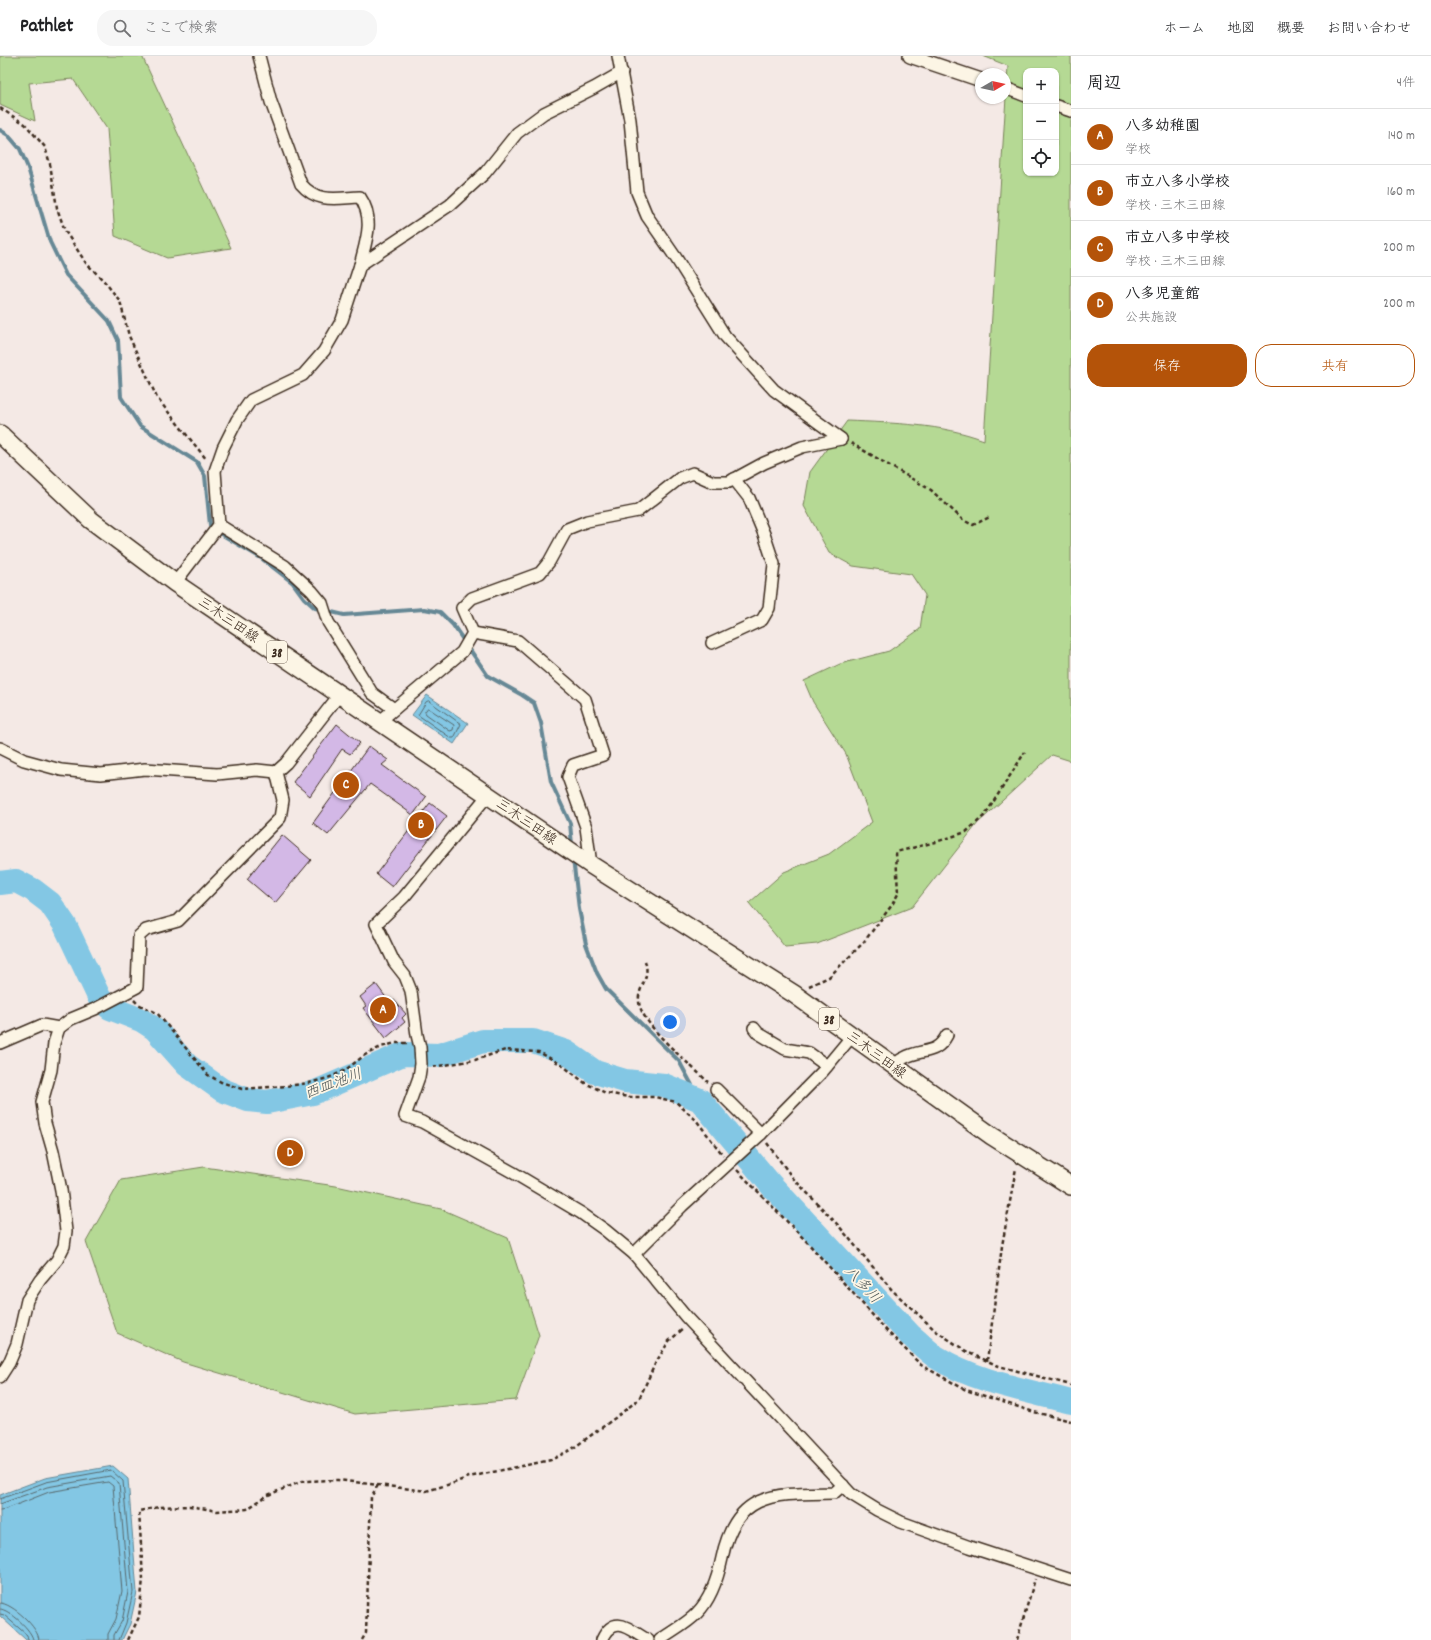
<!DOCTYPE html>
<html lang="ja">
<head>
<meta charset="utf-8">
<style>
	body { margin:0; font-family:Dekko,"Klee One",sans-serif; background:#f6f6f6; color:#202124 }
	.controls { position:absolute; right:12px; top:12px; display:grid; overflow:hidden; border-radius:8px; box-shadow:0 1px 3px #0004 }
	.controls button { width:36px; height:36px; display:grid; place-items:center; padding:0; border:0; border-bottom:1px solid #e0e0e0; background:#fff; color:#202124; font:20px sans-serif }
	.compass { position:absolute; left:975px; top:12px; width:36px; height:36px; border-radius:50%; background:#fff; box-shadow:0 1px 3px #0004; rotate:81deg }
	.you { position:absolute; left:670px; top:966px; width:14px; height:14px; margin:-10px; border:3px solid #fff; border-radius:50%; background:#1a73e8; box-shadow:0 0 0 6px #1a73e833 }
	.badge { display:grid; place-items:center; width:26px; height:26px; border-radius:50%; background:#b45309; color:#fff; font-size:13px; font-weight:700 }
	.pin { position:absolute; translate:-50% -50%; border:2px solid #fff; box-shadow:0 1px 4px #0006 }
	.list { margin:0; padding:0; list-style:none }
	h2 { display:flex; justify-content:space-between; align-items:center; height:52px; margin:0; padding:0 16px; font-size:17px }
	h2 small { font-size:13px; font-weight:400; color:#757577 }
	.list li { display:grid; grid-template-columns:26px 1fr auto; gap:12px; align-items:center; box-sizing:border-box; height:56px; padding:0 16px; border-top:1px solid #e0e0e0 }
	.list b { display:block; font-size:15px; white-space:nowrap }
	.list p { margin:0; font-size:13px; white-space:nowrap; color:#757577 }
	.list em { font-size:13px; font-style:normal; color:#757577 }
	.actions { display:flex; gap:8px; padding:12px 16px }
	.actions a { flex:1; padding:9px 0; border:1px solid #b45309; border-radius:16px; text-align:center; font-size:14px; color:#b45309 }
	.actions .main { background:#b45309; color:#fff }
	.icon { flex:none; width:22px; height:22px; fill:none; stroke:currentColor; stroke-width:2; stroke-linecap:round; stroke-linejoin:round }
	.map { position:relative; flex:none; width:1071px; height:1584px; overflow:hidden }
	header { display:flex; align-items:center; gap:24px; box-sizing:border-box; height:56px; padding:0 20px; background:#fff; border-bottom:1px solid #e0e0e0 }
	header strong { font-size:19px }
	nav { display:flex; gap:22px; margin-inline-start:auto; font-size:14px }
	.search { width:280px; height:36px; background:#f6f6f6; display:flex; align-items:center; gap:10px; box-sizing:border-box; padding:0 14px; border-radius:16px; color:#757577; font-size:15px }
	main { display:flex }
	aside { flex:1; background:#fff }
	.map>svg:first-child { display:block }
</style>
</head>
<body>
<header>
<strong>Pathlet</strong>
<div class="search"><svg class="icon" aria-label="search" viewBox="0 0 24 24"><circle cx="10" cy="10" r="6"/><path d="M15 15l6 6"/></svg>ここで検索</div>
<nav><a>ホーム</a><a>地図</a><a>概要</a><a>お問い合わせ</a></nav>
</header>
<main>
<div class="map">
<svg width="1071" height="1584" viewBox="0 0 1071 1584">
	<rect width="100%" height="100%" fill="#f4e9e5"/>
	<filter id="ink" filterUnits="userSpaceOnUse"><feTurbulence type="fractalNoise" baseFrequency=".025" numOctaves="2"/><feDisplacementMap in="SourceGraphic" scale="8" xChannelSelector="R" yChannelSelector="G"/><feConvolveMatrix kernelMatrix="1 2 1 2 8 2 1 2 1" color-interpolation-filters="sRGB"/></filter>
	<g filter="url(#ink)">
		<!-- green -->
		<g fill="#b5d994" stroke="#788259" fill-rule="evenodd">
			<path d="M0 0H142L231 192 167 202 115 180 107 73 73 23 29 27 35 65 0 49Z"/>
			<path d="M983 0H1071V705L1052 699 978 767 912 851 817 888 785 891 749 847 784 816 829 798 872 766 846 698 813 646 804 625 840 608 889 595 920 573 925 539 911 518 853 510 829 497 804 450 810 416 847 365C893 367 942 368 984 384L1008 10ZM1026 15H1056V117H1026Z"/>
			<path d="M204 1111 336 1130 441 1153 508 1182 539 1279 516 1344 355 1358 183 1306 117 1277 86 1186 121 1124Z"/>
		</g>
		<!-- water -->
		<g fill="#83c7e4" stroke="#668895">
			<path d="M427 639 468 667 454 688 412 659Z"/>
			<path d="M113 1410 128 1423 137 1536 130 1568 122 1584H26L0 1560V1439L45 1422Z"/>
		</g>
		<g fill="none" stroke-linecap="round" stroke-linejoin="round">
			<!-- shore -->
			<g stroke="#58696d" stroke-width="1">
				<path d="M429 645 461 668 454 682H451L418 659 426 646Z"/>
				<path d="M428 652 454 669 453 674 450 675 426 658 425 656Z"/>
				<path d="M0 1443 46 1426 111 1414 123 1425 133 1536 126 1567 119 1584"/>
				<path d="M0 1448 47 1431 110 1420 119 1427 128 1536 122 1565 114 1579V1584"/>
				<path d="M0 1454 6 1453 49 1436 108 1426 113 1430 122 1535 116 1563 108 1578V1584"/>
				<path d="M0 1547C12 1547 39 1572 39 1584"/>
				<path d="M0 1553C9 1553 33 1575 33 1584"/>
				<path d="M0 1558 4 1559 27 1579 28 1584"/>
			</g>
			<!-- stream -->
			<g stroke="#668895" stroke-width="4">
				<path d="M0 74 8 79 20 93 28 112 50 186 66 219 109 265 118 284 121 341 140 370 197 406 205 420 210 469 221 478 261 502 293 527 304 542 315 552 344 559 424 553 440 556 453 569 488 620 522 639 534 647 541 667 551 726 570 767 572 789"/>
				<path d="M573 802 579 853 586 888 597 917 606 933 679 1005 700 1044"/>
			</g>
			<!-- river -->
			<path stroke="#83c7e4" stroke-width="24" d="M0 827 16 825 33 834 50 847 65 869 100 943 110 952 141 964 155 973 187 1009 222 1034 248 1044 267 1046 313 1037 403 998 439 999 483 985H533L566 996 595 1016 625 1025 664 1029 700 1044 772 1130 910 1279C919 1286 927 1295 936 1301 976 1326 1026 1334 1071 1346"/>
		</g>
		<!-- building -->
		<g fill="#d3b8e6" stroke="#3b2a1e">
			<path d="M337 668 360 687 350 698 342 693 310 740 293 726Z"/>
			<path d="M369 690 388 704 382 709 426 741 413 759 370 728 328 779 313 767Z"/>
			<path d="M430 747 447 760 392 831 376 818Z"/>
			<path d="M282 779 311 804 275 847 247 823Z"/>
			<path d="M376 928 390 947 394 944 406 958 402 962 405 966 386 982 363 952 366 950 360 941Z"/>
		</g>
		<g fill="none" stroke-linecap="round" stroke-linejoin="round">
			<!-- minor casing -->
			<g stroke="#3b2a1e" stroke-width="14">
				<g id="minor">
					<path d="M259 0 271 46 301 128C318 148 337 142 360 141 375 163 366 185 360 209"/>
					<path d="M618 0 630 64 637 136 647 160 676 202 725 280 774 334 841 383"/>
					<path d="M1005 32 1026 40"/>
					<path d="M1056 50 1071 55"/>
					<path d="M219 469 285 510 312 535 322 547 328 566 372 637 394 653"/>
					<path d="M175 527 219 469 215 415 223 392 237 364 251 344 303 319 324 295 342 264 360 209 450 149 485 117 517 77 544 57 594 32 622 16"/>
					<path d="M473 577 518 585 585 643 603 699 573 709 568 721 586 771 591 809"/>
					<path d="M712 587 762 564 769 552 774 508 764 478 749 442 734 423"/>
					<path d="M379 666 462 596 473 577 462 552 472 542 540 517 549 506 567 473 587 465 638 455 680 422 693 417 713 426H729L764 407 802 391 841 383"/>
					<path d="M0 692 24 704 61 714 101 718 145 713 217 718 257 714 276 716 286 707 340 638"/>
					<path d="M488 739 404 841 376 868 394 906 405 920 411 935 417 979 420 991 421 1008 419 1021 405 1060 422 1066 512 1116 581 1157 605 1174 634 1198 686 1261 851 1438 877 1454 901 1466 970 1491 1071 1524"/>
					<path d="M754 972 758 977 785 993 809 997 827 1010"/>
					<path d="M0 987 42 969 59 972"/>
					<path d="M894 1010C897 1007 900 1003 904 1002 922 992 936 1000 947 979"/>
					<path d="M716 1033 761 1078"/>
					<path d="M634 1198 682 1150 761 1078 823 1015 852 980"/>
					<path d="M0 1321 9 1307 17 1288 27 1244 40 1224 57 1204 64 1190 66 1175 61 1134 53 1095 45 1067 42 1046 51 1014 54 987 59 972 71 963 95 953 137 931 139 880 146 874 178 865 280 762 283 744 276 716"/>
					<path d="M602 1584C615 1556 630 1575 648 1584"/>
					<path d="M660 1584C671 1576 688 1567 697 1557 711 1543 718 1521 722 1502 736 1434 776 1438 834 1437L843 1429"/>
				</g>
			</g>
			<!-- tertiary casing -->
			<g stroke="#3b2a1e" stroke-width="16">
				<path id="tertiary" d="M910 0 981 24"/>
			</g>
			<!-- primary casing -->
			<g stroke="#3b2a1e" stroke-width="20">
				<path id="primary" d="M0 378 91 464 175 527 591 809 794 938 992 1080 1071 1130"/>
			</g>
			<!-- path -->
			<g stroke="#3b2a1e" stroke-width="2.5" stroke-dasharray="4 3" stroke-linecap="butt">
				<path d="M0 52 25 68 45 91 50 108 57 152 65 175 86 207 104 225 120 245 129 280 157 342 207 404"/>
				<path d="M851 387 931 434 963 464 973 469 990 461"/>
				<path d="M645 905C651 923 637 931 639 946 641 969 691 1009 708 1026"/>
				<path d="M809 930 829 921 863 887 892 849 898 838 896 796 936 786 966 776 985 759 1025 696"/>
				<path d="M134 944 138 948 157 957 208 1019 221 1026 242 1033 286 1030 309 1027 328 1022 344 1015 365 999 381 991 395 987H407"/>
				<path d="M433 1011 475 1004 505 994 539 996 562 1009 585 1027 606 1037 629 1041H655L676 1046 696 1064 723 1099"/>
				<path d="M767 1087 792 1121 838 1169 892 1234 936 1275 969 1297 999 1310 1071 1329"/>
				<path d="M737 1114 806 1185 887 1275 921 1309 966 1334 1034 1356 1071 1365"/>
				<path d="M987 1305 1002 1190 1016 1112"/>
				<path d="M128 1584 139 1561 143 1523 139 1455 159 1451 190 1450 217 1455 247 1453 268 1439 303 1425 338 1424 426 1435 454 1427 469 1421 551 1404 572 1393 615 1362 639 1343 655 1308 669 1285 683 1273"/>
				<path d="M362 1584 366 1577 371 1441 378 1429"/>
				<path d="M1017 1584 1035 1523"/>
			</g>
			<!-- minor -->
			<use href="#minor" stroke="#fcf5e5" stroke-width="11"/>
			<!-- tertiary -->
			<use href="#tertiary" stroke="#fcf5e5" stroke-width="13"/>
			<!-- primary -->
			<use href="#primary" stroke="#fcf5e5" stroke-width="17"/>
		</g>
	</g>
	<g text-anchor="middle" stroke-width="3.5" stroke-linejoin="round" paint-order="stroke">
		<!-- shield labels -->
		<g fill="#fcf5e5" stroke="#75675a" stroke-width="1">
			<rect x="267" y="585" width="20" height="22" rx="3"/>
			<rect x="819" y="952" width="20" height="22" rx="3"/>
		</g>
		<g font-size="13" font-weight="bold" fill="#3b2a1e">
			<text x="277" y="601">38</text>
			<text x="829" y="968">38</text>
		</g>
		<!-- street labels -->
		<g font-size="14" fill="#3b2a1e" stroke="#fcf5e5">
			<text transform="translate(229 563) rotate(34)" y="5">三木三田線</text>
			<text transform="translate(527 765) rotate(34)" y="5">三木三田線</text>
			<text transform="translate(877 998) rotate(36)" y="5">三木三田線</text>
		</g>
		<!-- water labels -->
		<g font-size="15" font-style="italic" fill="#515959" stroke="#fcf5e5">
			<text transform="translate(333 1027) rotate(-21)" y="5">西皿池川</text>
			<text transform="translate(863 1228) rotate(47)" y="5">八多川</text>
		</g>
	</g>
</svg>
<div class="controls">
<button>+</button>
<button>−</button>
<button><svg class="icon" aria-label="locate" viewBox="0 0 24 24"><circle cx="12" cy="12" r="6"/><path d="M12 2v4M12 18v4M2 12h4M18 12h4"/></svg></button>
</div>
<svg class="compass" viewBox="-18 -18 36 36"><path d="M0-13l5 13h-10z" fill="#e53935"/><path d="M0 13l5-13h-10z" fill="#757577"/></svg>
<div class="you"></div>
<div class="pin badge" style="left:383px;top:954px">A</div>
<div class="pin badge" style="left:421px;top:769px">B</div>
<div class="pin badge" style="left:346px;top:729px">C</div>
<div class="pin badge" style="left:290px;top:1097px">D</div>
</div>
<aside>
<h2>周辺<small>4件</small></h2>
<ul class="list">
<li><span class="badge">A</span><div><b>八多幼稚園</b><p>学校</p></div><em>140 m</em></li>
<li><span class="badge">B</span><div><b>市立八多小学校</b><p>学校 · 三木三田線</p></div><em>160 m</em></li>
<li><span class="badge">C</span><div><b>市立八多中学校</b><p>学校 · 三木三田線</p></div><em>200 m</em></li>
<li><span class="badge">D</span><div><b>八多児童館</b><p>公共施設</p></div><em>200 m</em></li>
</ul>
<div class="actions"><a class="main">保存</a><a>共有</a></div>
</aside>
</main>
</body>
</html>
